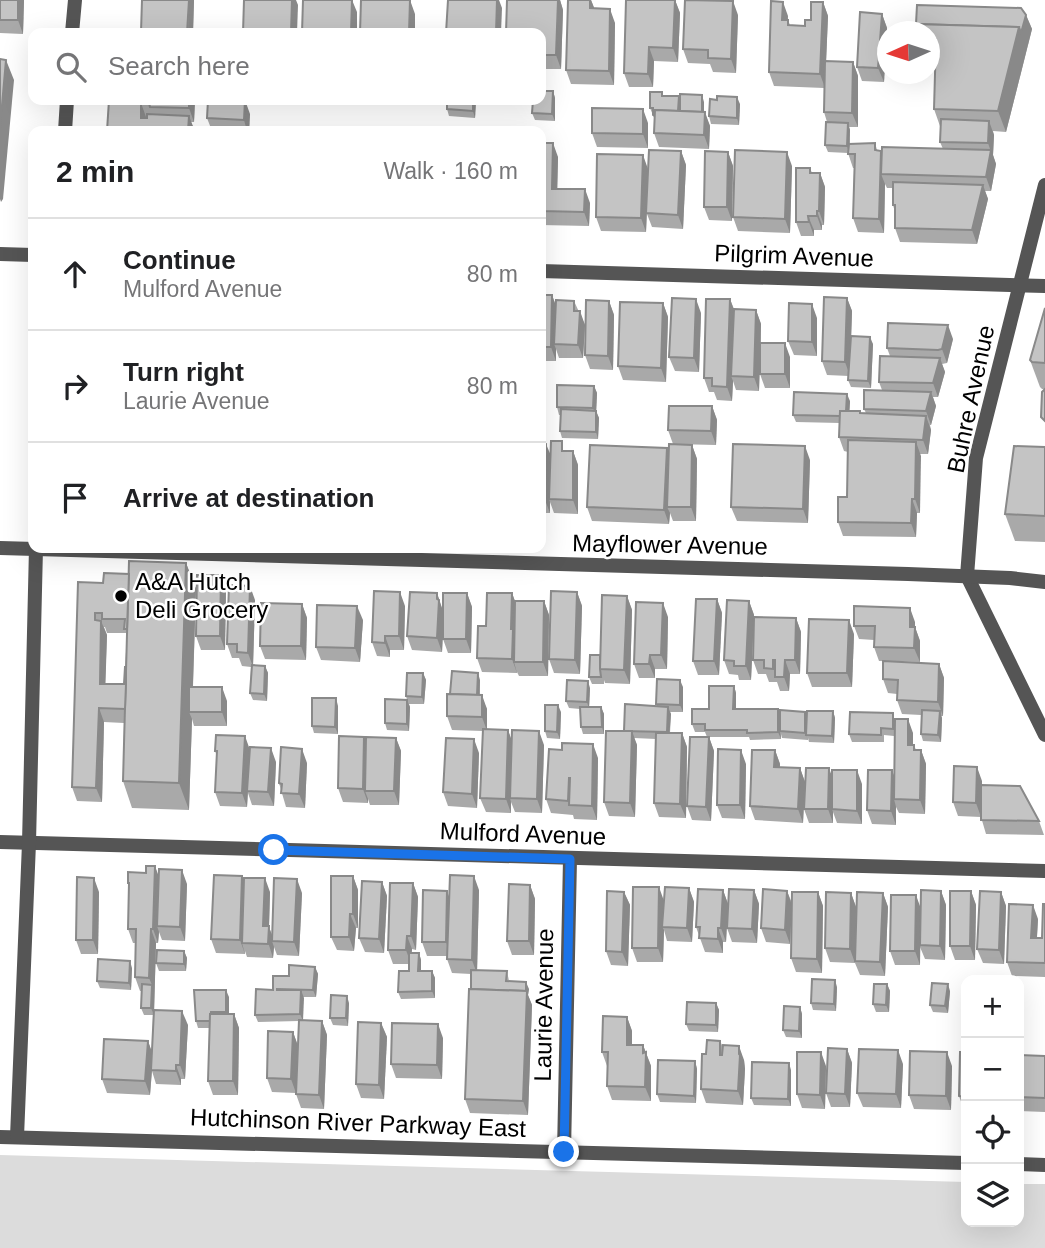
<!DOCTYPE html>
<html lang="en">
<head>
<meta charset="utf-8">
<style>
	body { margin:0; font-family:Helvetica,sans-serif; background:#f6f6f6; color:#202124 }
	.controls { position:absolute; right:21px; bottom:21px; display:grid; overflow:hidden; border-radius:14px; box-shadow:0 7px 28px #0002 }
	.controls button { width:63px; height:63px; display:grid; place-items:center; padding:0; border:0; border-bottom:2px solid #e0e0e0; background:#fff; color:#202124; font:35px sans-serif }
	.compass { position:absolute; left:877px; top:21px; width:63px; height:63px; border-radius:50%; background:#fff; box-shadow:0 7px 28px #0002; rotate:267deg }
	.stop { position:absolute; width:21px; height:21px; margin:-16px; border:5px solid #1a73e8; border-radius:50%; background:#fff }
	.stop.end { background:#1a73e8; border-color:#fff; box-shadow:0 2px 7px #0008 }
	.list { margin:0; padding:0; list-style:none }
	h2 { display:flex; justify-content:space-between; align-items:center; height:91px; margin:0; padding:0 28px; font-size:30px }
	h2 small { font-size:23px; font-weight:400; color:#757577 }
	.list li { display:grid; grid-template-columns:46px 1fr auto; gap:21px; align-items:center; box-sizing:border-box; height:112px; padding:0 28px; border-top:2px solid #e0e0e0 }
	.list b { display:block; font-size:26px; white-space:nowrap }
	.list p { margin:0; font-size:23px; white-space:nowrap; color:#757577 }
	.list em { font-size:23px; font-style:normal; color:#757577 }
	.icon { flex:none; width:38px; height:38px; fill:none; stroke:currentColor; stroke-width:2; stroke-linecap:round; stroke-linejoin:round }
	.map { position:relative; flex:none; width:1045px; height:1248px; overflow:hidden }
	.search { position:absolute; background:#fff; box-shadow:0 7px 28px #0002; left:28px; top:28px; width:518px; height:77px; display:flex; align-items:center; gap:18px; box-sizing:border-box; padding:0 24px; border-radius:14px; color:#757577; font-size:26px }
	.panel { position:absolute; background:#fff; box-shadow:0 7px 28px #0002; left:28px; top:126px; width:518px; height:427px; border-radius:14px }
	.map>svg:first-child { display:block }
</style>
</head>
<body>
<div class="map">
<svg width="1045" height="1248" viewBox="0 0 1045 1248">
	<rect width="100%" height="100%" fill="#fff"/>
	<!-- green -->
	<path fill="#dcdcdc" d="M0 1155 966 1182V1222H1019V1184H1045V1248H0Z"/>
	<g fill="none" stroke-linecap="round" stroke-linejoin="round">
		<!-- street -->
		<g stroke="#555" stroke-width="14">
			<path d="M72 33 75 0"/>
			<path d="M65 131 67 100"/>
			<path d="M1045 185 976 458 967 576 1045 735"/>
			<path d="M0 254 33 255"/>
			<path d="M541 271 1045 286"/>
			<path d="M0 548 908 574 1010 578 1045 582"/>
			<path d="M0 842 1045 871"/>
			<path d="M0 1137 966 1163"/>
			<path d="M17 1137 29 843 36 548"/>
			<path d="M564 1152 570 859"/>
			<path d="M1019 1164 1045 1165"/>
		</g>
	</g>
	<!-- wall -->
	<g fill="#a9a9a9" fill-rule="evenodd">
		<path d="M0 0H24L23 34 0 33Z"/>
		<path d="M194 0 193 33H141V32Z"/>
		<path d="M507 0H560L563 10 561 69H541V33Z"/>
		<path d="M591 0 594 8 615 23 614 85 571 84 566 70Z"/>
		<path d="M675 0 680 13 678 62 654 61 653 87H629L624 73Z"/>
		<path d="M823 2 828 16 826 61 853 62 858 76V127H849L850 130V144L875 143 877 150 881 151 882 154 943 149 940 142 941 129 934 109 935 59H929V32L1026 15 1032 29 1006 132 993 131 994 135 993 155 996 164 991 191H985L988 199 977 244 900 242 895 228V212L893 205V188H887L885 184 884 233 858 232 853 218 854 168H853L848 153 828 152 825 145 827 122 824 112V88L774 86 769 72 788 16V20L790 25 805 26 811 20Z"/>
		<path d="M882 14 887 28 884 82 862 81 857 67Z"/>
		<path d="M738 15 736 73 713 72 710 64 688 63 683 49Z"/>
		<path d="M553 91 555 98V121L535 120 532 113Z"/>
		<path d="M663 96 680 100 704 102V112L710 126 709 149 659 147 654 133 655 120 650 108Z"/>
		<path d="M109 100H195L194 122H191L194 129 107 131Z"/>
		<path d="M447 100H476L475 118 449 116 447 109Z"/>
		<path d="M740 104 739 125 711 124 709 116Z"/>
		<path d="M250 114 249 131H212L207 118Z"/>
		<path d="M648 123V148L597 147 592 133Z"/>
		<path d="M541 143 558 157 557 189 590 203 589 226 541 225Z"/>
		<path d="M681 151 686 165 683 229 652 227 647 214 646 232 601 231 596 217 648 169 647 206Z"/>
		<path d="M728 152 733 166 732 221 709 220 704 207Z"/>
		<path d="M792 166 790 233 738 231 733 217Z"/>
		<path d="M810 168 812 173H820L825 187 824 225H822V230H814V236H801L796 222Z"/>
		<path d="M541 295H552L556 306 574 301 585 325 583 358H559L556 349V361H545V372H541Z"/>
		<path d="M847 298 852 311 851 336 873 344 871 388 851 387 848 380 849 376 827 375 822 361Z"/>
		<path d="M730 299 734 309 756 310 761 324V343L790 357V388H765L760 374V358L759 391 736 390 733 381 732 401 717 400 714 392H709L704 378Z"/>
		<path d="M609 301 614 315 613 370 590 369 585 355Z"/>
		<path d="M663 303 668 317 666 382 623 380 618 366Z"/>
		<path d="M1045 308V389H1042L1040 387 1030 360Z"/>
		<path d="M701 313 699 372 675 371 669 357Z"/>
		<path d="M817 318V356L794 355 788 341Z"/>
		<path d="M953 339 947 363 942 364 945 372 938 397H933L936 406 931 425H930L931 430 928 454H920V513H917L916 537 843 536 838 522 847 497 848 452 844 451 839 437 840 423 796 422 793 415 850 401 849 411 866 413 864 409 882 390 879 382 890 356 887 348Z"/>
		<path d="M594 386 597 393 596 411 599 418 598 439 562 438 560 431V415H559L557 407Z"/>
		<path d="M712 406 717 420 716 445 673 444 668 430Z"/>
		<path d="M541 443 550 454 566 451H573L578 465V514L554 513 550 502V513H541Z"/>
		<path d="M692 445 697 459 696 521H673L670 513 669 524 592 521 587 507 669 454Z"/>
		<path d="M1045 447V542L1015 541 1005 514Z"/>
		<path d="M810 460 808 523 737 521 731 507Z"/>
		<path d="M186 563 196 589 193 687 227 701V726H194L192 719 189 810 132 808 123 781 124 723 104 722 102 802 77 801 72 787 78 582 103 583 129 574ZM104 627H105L107 633H126L127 636 124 684H105L107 635Z"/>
		<path d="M221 575 226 589 225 650H201L196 636Z"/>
		<path d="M577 592 582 606 580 674 554 673 549 659Z"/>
		<path d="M437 593 443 612 467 593 472 607 471 653H448L443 639V630L442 652 412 650 407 636Z"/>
		<path d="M512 593 515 601H544L549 615 548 676H519L517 672V673L482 672 477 658 486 626Z"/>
		<path d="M627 596 632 610 630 684 605 683 604 680V684H592L589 677 600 655Z"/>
		<path d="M717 599 722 613 719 675H698L693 661Z"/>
		<path d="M255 600 253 665 265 666 268 673 267 701 253 700 250 693 251 667 242 666 239 658H232L227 644Z"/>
		<path d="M749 601 754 615 751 680H739L738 675 729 674 724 660Z"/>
		<path d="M302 604 307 618 306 660 265 659 260 646Z"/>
		<path d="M405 606 404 650H390V657L377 656 372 642Z"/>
		<path d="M668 617 667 669H655V678H639L634 664Z"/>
		<path d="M796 618 801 632 800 674H790L789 691H780L777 682H769L766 674H758L753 660Z"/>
		<path d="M363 620 360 662 321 660 316 647Z"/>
		<path d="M915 622V627L920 641V662L879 661 874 647V640L859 639 854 626Z"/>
		<path d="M854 634 852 687H812L807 673Z"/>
		<path d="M939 664 944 678 943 716H941L942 718 941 742 923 741 921 734V715L902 714 897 700V694L888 693 883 679Z"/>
		<path d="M423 673 426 680 424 704H409L410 707 409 731 387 730 385 723 407 700 406 696Z"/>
		<path d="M480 680V695L487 709V729L508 730 511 739 544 745 542 813 515 812 511 802V813L486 812 480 798 483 731 452 730 447 716 450 694Z"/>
		<path d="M734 686 736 693V709L780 714 805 712 807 717 833 711 835 718 834 743 809 742 808 738V740L782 738 781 734V739L750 740 749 737H709L714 751 711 821 692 820 687 806 707 737 705 732H695L692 724Z"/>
		<path d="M683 687V712H670L671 714 670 733H682L687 747 686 818 659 817 654 803 656 739 634 738 637 745 635 817 609 816 604 802 624 731 657 706 656 704Z"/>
		<path d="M590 688 589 707H601L604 714V734H583L581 727 580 709 569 708 566 701Z"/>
		<path d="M338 706V734L314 733 312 726Z"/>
		<path d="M561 712 560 739 547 738 545 731Z"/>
		<path d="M895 719 913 733V745H914L916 750H921L926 764 925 814 899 813 896 807V825L872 824 867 810 892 770 894 776V736L884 735V742H852L849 734Z"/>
		<path d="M396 738 401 751 399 805H370L368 799V803L343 802 338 788 366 743Z"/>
		<path d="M549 749 598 758 597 820 574 819 573 815 551 813 546 799Z"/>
		<path d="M250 750 276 762 274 806 252 805 248 793 247 807 220 806 215 792 217 756 215 751Z"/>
		<path d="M775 750 780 764V767L800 768 805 782 803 823 755 820 750 806Z"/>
		<path d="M479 753 477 808 448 806 443 792Z"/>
		<path d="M307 763 305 808 286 807 279 783Z"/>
		<path d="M746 764 745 819 722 818 717 805Z"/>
		<path d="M832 778 862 784V824L837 823 833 812V823H809L804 809Z"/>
		<path d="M982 781V785L1039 821 1044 835 986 834 981 817 958 816 953 802Z"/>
		<path d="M155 866 158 876 187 884 185 941 162 940 159 932 158 943H156L154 1010 188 1025 185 1079H181V1085L156 1084 152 1071 150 1095 107 1093 102 1079 148 1041 152 1053 153 1015H144L141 1008V991H140L135 977 136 943H133L128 929 129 886 128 883 146 873Z"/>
		<path d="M242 876 244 881 270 892 269 927 272 935 302 893 299 956 277 955 274 947 273 958 247 957 245 951V954L216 953 211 939Z"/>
		<path d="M353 876 358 890V928H356L354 951 337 950 331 937Z"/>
		<path d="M382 882 387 896 384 953 365 952 359 938Z"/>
		<path d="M413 883 418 897 416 950 412 949 411 953H419L421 960V971H432L435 978V998L401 999 398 992 409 971V964H393L388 950Z"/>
		<path d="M530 885 535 899 534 955H512L507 941Z"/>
		<path d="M689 888 694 902 692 942 667 941 664 930 663 962H637L632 948 664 900Z"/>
		<path d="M479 890 477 970 507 971 509 981 529 989 528 995 532 1005 528 1115 470 1113 465 1099 471 974 452 973 447 959V956H427L422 942 449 897Z"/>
		<path d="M723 890 728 904 726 942H723V953L705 952 696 927Z"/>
		<path d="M754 890 759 904 757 943 732 942 727 928Z"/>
		<path d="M787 891 792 903 818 892 823 906 822 973 796 972 791 958V919L790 944 766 942 761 928Z"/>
		<path d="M941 891 946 905 945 960 925 959 920 947V965H895L890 951 920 907Z"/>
		<path d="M971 891 976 905 975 960H955L950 946Z"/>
		<path d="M99 892 98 954H81L76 940Z"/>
		<path d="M624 892 630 905 628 966 611 965 606 951Z"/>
		<path d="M1001 892 1006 906 1004 964 983 963 977 949Z"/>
		<path d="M851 893 856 907V938L883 893 888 907 885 976 860 975 855 963 830 962 825 948Z"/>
		<path d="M1045 904V977L1012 976 1007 962 1038 919 1037 938H1042Z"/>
		<path d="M184 951 187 958 186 971H159L156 963Z"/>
		<path d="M315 967 318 974 316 997H303V1020L322 1021 327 1035 324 1109 301 1108 296 1094 299 1021 258 1022 255 1015 273 990 289 976Z"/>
		<path d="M132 968 131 990 100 988 97 981Z"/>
		<path d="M887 984 890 991 889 1012H876L873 1004Z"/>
		<path d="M837 987 836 1011 813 1010 811 1003Z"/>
		<path d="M950 991 948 1013 933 1012 930 1005Z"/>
		<path d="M229 997V1014H234L239 1028 238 1095H213L208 1081 210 1028H198L196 1021Z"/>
		<path d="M349 1003 348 1026 333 1025 330 1018Z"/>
		<path d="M716 1003 719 1010 718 1032 689 1031 686 1024Z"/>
		<path d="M800 1007 802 1014V1038L786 1037 783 1030Z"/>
		<path d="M627 1017 632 1031V1045H643L651 1066V1101L612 1100 607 1086V1066L602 1052Z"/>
		<path d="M381 1023 387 1037 384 1099 361 1098 356 1084Z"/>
		<path d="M293 1032 298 1046 296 1093 272 1092 267 1078Z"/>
		<path d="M443 1038 442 1079 396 1078 391 1064Z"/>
		<path d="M720 1041 723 1047 744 1060 745 1069 743 1105 706 1103 701 1089 706 1054Z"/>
		<path d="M847 1049 852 1063 850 1107H831L826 1093Z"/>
		<path d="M966 1052V1110H964L959 1096Z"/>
		<path d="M1019 1055 1045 1056V1112L1019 1111Z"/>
		<path d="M695 1061 697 1069 696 1103 660 1102 657 1094Z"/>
		<path d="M903 1064 901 1108 863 1107 857 1093Z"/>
		<path d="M826 1066 825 1109 802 1108 797 1094Z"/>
		<path d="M952 1066 951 1110 914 1109 909 1095Z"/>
		<path d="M791 1070V1106L754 1105 751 1098Z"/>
	</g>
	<!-- shaded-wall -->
	<g fill="#898989">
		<path d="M18 0H24L23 34 18 20Z"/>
		<path d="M189 0H194L193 33H188Z"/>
		<path d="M292 0H296L298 5 297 33H291Z"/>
		<path d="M352 0 357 12V33H351Z"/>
		<path d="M410 0 415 14V33H409Z"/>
		<path d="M497 0H499L502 8 501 33H496Z"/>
		<path d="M558 0H560L563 10 561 69 556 55Z"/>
		<path d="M590 0H591L595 10 590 8Z"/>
		<path d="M675 0 680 13 678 62 673 48Z"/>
		<path d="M733 1 738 15 736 73 731 59Z"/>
		<path d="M783 2 788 16 787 33 782 20Z"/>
		<path d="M823 2 828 16 825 88 820 74Z"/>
		<path d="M610 9 615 23 614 85 609 71Z"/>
		<path d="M882 14 887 28 884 82 878 68Z"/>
		<path d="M1026 15 1032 29 1006 132 998 111 1019 27Z"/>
		<path d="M649 47 654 61 653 87 648 74Z"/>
		<path d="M6 60 14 80 3 199 1 202 0 199V128Z"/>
		<path d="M853 62 858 76V127L852 113Z"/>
		<path d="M553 91 555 98V121L552 114Z"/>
		<path d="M702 95 704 102V124L702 117Z"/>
		<path d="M737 97 740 104 739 125 737 118Z"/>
		<path d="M189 100H195L194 122 189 108Z"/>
		<path d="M245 100 250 114 249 131H247L244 120Z"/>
		<path d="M473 100H476L475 118 473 111Z"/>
		<path d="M141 103 146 117V131L141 118Z"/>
		<path d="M643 109 648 123V148L643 134Z"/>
		<path d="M705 112 710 126 709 149 704 135Z"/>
		<path d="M189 116 194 129V131H188Z"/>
		<path d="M989 121 994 135 993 155 996 164 991 191 986 177 991 152 988 143Z"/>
		<path d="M848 123 850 130 849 153 847 146Z"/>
		<path d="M553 143 558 157 557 203 552 189Z"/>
		<path d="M681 151 686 165 683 229 678 215Z"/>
		<path d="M881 151 886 165 881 174 885 184 884 233 879 219Z"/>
		<path d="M728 152 733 166 732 221 727 207Z"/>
		<path d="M787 152 792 166 790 233 785 219Z"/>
		<path d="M643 155 648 169 646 232 641 218Z"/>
		<path d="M820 173 825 187 824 225 819 211Z"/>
		<path d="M983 185 988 199 977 244 972 230Z"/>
		<path d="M585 189 590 203 589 226 584 212Z"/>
		<path d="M817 211 822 225V230L817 216Z"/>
		<path d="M808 216 814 230V236L809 222Z"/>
		<path d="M552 295 557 309 554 344 556 349V361L551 347Z"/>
		<path d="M847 298 852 311 850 376 845 362Z"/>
		<path d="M696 299 701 313 699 372 694 358Z"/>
		<path d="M730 299 735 313 731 376 733 381 732 401 727 387Z"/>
		<path d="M609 301 614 315 613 370 608 356Z"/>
		<path d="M663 303 668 317 666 382 661 368Z"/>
		<path d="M812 304 817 318V356L812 342Z"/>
		<path d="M756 310 761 324 759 391 754 377Z"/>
		<path d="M580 311 585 325 583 358 578 345Z"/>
		<path d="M948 325 953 339 947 363 942 349Z"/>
		<path d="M870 337 873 344 871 388 868 381Z"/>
		<path d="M785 343 790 357V388L785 374Z"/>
		<path d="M541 349 545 361V372L541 361Z"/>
		<path d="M940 358 945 372 938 397 933 383Z"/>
		<path d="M594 386 597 393 596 416 593 408Z"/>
		<path d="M931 392 936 406 931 425 926 411Z"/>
		<path d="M847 394 850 401 849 423 846 416Z"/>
		<path d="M712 406 717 420 716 445 711 431Z"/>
		<path d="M596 411 599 418 598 439 596 432Z"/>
		<path d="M926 416 931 430 928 454 923 440Z"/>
		<path d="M916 442 921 456 920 513 915 499Z"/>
		<path d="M546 444 552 458 549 499 550 502V513L545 500Z"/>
		<path d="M692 445 697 459 696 521 691 507Z"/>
		<path d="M805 446 810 460 808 523 803 509Z"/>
		<path d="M667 448 672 462 667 507 670 513 669 524 664 510Z"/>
		<path d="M573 451 578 465V514L573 500Z"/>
		<path d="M912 499 917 513 916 537 911 523Z"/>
		<path d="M186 563 196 589 192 712H189L192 719 189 810 179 783Z"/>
		<path d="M221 575 226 589 225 650 220 636Z"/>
		<path d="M250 586 255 600 253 667 248 653Z"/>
		<path d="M400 592 405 606 404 650 399 636Z"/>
		<path d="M577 592 582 606 580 674 575 660Z"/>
		<path d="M437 593 444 614 442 652 437 638Z"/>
		<path d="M467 593 472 607 471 653 466 639Z"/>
		<path d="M512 593 517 607 514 662 517 673 512 659 511 629Z"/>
		<path d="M627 596 632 610 630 684 624 670Z"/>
		<path d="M717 599 722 613 719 675 714 661Z"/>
		<path d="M544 601 549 615 548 676 543 662Z"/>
		<path d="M749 601 754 615 751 680 746 666Z"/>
		<path d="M663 603 668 617 667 669 661 655Z"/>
		<path d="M302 604 307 618 306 660 301 646Z"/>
		<path d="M357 606 363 620 360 662 355 648Z"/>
		<path d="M910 608 915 622V641L910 627Z"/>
		<path d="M796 618 801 632 800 674 795 660Z"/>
		<path d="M849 620 854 634 852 687 847 673Z"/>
		<path d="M101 621 107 635 105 698 100 684Z"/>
		<path d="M915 627 920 641V662L914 648Z"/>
		<path d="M385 636 390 650V657L385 643Z"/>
		<path d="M650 655 655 669V678L649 664Z"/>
		<path d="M785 660 790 674 789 691 784 677Z"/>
		<path d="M939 664 944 678 943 716 938 702Z"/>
		<path d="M265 666 268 673 267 701 264 694Z"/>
		<path d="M423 673 426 680 424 704 422 697Z"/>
		<path d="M478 673 480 680 479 706 477 699Z"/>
		<path d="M680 680 683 687V712L680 705Z"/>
		<path d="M588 681 590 688 589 709 587 702Z"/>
		<path d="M734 686 736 693V716L733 709Z"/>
		<path d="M222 687 227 701V726L222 712Z"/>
		<path d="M482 695 487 709V731L482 717Z"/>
		<path d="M336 698 338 706V734L335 727Z"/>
		<path d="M407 700 410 707 409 731 407 724Z"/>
		<path d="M558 705 561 712 560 739 557 732Z"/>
		<path d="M601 707 604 714V734L602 727Z"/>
		<path d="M668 707 671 714 669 739 667 732Z"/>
		<path d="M99 708 104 722 102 802 96 788Z"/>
		<path d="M778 709 781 716 780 731 781 739 778 732Z"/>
		<path d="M833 711 835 718 834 743 832 736Z"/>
		<path d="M940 711 942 718 941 742 938 735Z"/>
		<path d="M805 712 808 719 806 735 808 740 805 733Z"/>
		<path d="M908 719 913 733V759L908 745Z"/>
		<path d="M508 730 513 744 510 798 511 802V813L506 799Z"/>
		<path d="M539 731 544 745 542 813 537 799Z"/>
		<path d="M632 731 637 745 635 817 630 803Z"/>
		<path d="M682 733 687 747 686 818 680 804Z"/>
		<path d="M245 736 250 750 247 807 242 793Z"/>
		<path d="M364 737 369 751 365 791 368 799V803L363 789Z"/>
		<path d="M709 737 714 751 711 821 706 807Z"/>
		<path d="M396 738 401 751 399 805 394 791Z"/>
		<path d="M474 739 479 753 477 808 472 794Z"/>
		<path d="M593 744 598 758 597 820 592 806Z"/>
		<path d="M271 748 276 762 274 806 268 792Z"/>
		<path d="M302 749 307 763 305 808 299 794Z"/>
		<path d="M741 750 746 764 745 819 740 805Z"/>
		<path d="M775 750 780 764 779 781 774 767Z"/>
		<path d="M921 750 926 764 925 814 920 800Z"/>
		<path d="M977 767 982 781 981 817 976 803Z"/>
		<path d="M800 768 805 782 803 823 798 809Z"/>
		<path d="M829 768 834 782 832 809 833 812V823L828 809Z"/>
		<path d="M857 770 862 784V824L857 811Z"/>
		<path d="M892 770 897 784 894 799 896 807V825L891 811Z"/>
		<path d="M155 866 160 880 157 926 159 932 158 943 153 929Z"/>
		<path d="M182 870 187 884 185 941 180 927Z"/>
		<path d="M242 876 247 890 242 943 245 954 240 940Z"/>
		<path d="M353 876 358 890V928L353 914Z"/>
		<path d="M474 876 479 890 477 974 472 960Z"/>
		<path d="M94 878 99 892 98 954 93 940Z"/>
		<path d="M265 878 270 892 269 927 274 941H272L274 947 273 958 263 926Z"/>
		<path d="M297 879 302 893 299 956 294 942Z"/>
		<path d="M382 882 387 896 384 953 379 939Z"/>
		<path d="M413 883 418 897 416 950 411 936Z"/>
		<path d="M530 885 535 899 534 955 529 941Z"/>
		<path d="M659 887 664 901 662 927 664 930 663 962 658 948Z"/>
		<path d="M689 888 694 902 692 942 687 928Z"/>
		<path d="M723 890 728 904 726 942 721 928Z"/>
		<path d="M754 890 759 904 757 943 752 929Z"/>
		<path d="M447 891 452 905 451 956 446 942Z"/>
		<path d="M787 891 792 905 790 944 785 930Z"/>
		<path d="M941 891 946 905 945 960 940 946Z"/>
		<path d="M971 891 976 905 975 960 970 946Z"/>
		<path d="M624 892 630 905 628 966 622 952Z"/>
		<path d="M818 892 823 906 822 973 817 959Z"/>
		<path d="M1001 892 1006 906 1004 964 999 950Z"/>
		<path d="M851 893 856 907 855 963 850 949Z"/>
		<path d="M883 893 888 907 885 976 880 962Z"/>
		<path d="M916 895 921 909 920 965 915 951Z"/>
		<path d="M1033 905 1038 919 1036 952 1031 938Z"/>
		<path d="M350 914 356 928 354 951 349 937Z"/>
		<path d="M718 928 723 942V953L718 939Z"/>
		<path d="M151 929 156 943 154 1015 151 1008 152 985 149 978Z"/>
		<path d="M407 936 412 949 411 964 406 950Z"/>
		<path d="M184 951 187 958 186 971 184 964Z"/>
		<path d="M419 953 421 960V978L418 971Z"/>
		<path d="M130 961 132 968 131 990 129 983Z"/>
		<path d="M315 967 318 974 316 997 313 990Z"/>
		<path d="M432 971 435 978V998L432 991Z"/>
		<path d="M835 980 837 987 836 1011 834 1004Z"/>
		<path d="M526 982 529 989 528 995 532 1005 528 1115 523 1101Z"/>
		<path d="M887 984 890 991 889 1012 886 1005Z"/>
		<path d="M948 984 950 991 948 1013 945 1006Z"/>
		<path d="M226 990 229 997V1019L226 1012Z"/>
		<path d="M301 990 304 998 303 1021 300 1014Z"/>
		<path d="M347 996 349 1003 348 1026 346 1018Z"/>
		<path d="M716 1003 719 1010 718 1032 716 1025Z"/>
		<path d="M800 1007 802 1014V1038L799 1031Z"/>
		<path d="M182 1011 188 1025 185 1079 180 1065Z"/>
		<path d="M234 1014 239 1028 238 1095 233 1081Z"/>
		<path d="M627 1017 632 1031V1059L627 1045Z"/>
		<path d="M322 1021 327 1035 324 1109 319 1095Z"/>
		<path d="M381 1023 387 1037 384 1099 379 1085Z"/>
		<path d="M438 1024 443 1038 442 1079 437 1065Z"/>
		<path d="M293 1032 298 1046 296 1093 291 1079Z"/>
		<path d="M148 1041 153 1055 150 1095 145 1081Z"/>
		<path d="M643 1045 651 1066V1101L645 1087Z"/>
		<path d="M739 1046 744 1060 745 1069 743 1105 738 1091Z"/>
		<path d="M847 1049 852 1063 850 1107 845 1094Z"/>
		<path d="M898 1050 903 1064 901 1108 896 1094Z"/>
		<path d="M821 1052 826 1066 825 1109 820 1095Z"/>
		<path d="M947 1052 952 1066 951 1110 946 1096Z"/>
		<path d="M695 1061 697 1069 696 1103 694 1096Z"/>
		<path d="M789 1063 791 1070V1106L788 1099Z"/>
		<path d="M176 1065 181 1079V1085L176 1071Z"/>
	</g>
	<!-- building -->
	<g fill="#c4c4c4" stroke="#898989" stroke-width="2">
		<rect x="0" y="0" width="18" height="20"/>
		<path d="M142 0H189L187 33 141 32Z"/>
		<path d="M244 0H292L291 33H243Z"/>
		<path d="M303 0H352L351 33H302Z"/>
		<path d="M361 0H410L409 33H360Z"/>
		<path d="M448 0H497L496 33H446Z"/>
		<path d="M507 0H558L556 55H541V33H506Z"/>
		<path d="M568 0H590V8L610 9 609 71 566 70Z"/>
		<path d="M626 0H675L673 48 649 47 648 74 624 73Z"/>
		<path d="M685 0 733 1 731 59 708 58V50L683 49Z"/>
		<path d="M771 1 783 2 782 20H788V25L805 26V20H811V2H823L820 74 769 72Z"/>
		<path d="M917 5 1021 8 1026 15 1021 33 1019 27 916 24Z"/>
		<path d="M860 12 882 14 878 68 857 67Z"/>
		<path d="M914 24 1019 27 998 111 934 109 936 39H929V32H914Z"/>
		<path d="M0 59 6 60 0 128Z"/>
		<path d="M825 61 853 62 852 113 824 112Z"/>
		<path d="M541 91H553L552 114 532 113 533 100H541Z"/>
		<path d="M650 92H662V96H679L678 111 655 110V116L653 115V108H650Z"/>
		<path d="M680 94 702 95V112L680 111Z"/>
		<path d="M717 96 737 97V118L709 116 710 99 717 100Z"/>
		<path d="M109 100H189V108L150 107 149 103H141V118H147V114L189 116 188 131H107Z"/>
		<path d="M208 100H245L244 120 207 118Z"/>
		<path d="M447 100H473V111L447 109Z"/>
		<path d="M592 108 643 109V134L592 133Z"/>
		<path d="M655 110 705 112 704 135 654 133Z"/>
		<path d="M941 119 989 121 988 143 940 142Z"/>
		<path d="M826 122 848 123 847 146 825 145Z"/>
		<path d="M541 143H553L552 189H585L584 212 541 211Z"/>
		<path d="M875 143V150L881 151 879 219 853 218 855 154H848L849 144Z"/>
		<path d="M882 147 991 150 986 177 881 174Z"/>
		<path d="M649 150 681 151 678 215 646 213Z"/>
		<path d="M735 150 787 152 785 219 733 217Z"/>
		<path d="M705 151 728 152 727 207H704Z"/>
		<path d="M597 154 643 155 641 218 596 217Z"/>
		<path d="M796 168H810V173H820L819 211H817V216H808L809 222H796Z"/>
		<path d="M893 182 983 185 972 230 895 228V205H893Z"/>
		<path d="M541 295H552L551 347H541Z"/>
		<path d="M824 297 847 298 845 362 822 361Z"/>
		<path d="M672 298 696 299 694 358 669 357Z"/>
		<path d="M706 299H730L727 387 712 386V378H704Z"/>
		<path d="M556 300 574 301V311H580L578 345 554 344Z"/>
		<path d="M586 300 609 301 608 356 585 355Z"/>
		<path d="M620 302 663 303 661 368 618 366Z"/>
		<path d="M789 303 812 304V342L788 341Z"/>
		<path d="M1045 308V363L1032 362 1030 360Z"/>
		<path d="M734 309 756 310 754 377 731 376Z"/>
		<path d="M888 323 948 325 942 349 938 350 887 348Z"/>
		<path d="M851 336 870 337 868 381 848 380Z"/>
		<rect x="760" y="343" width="25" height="31"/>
		<path d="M880 356 940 358 933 383 879 382Z"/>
		<path d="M557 385 594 386 593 408 557 407Z"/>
		<path d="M1045 389V421L1041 417 1042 392Z"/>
		<path d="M864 390 931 392 926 411 864 409Z"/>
		<path d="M794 392 847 394 846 411H840V416L793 415Z"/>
		<path d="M669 406H712L711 431 668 430Z"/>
		<path d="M561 409 596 411V432L560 431Z"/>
		<path d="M840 411H860V413L926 416 923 440 839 437Z"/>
		<path d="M848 440 916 442 915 499H912L911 523 838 522V497H847Z"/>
		<path d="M551 441H562V451H573V500L549 499Z"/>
		<path d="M541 443 546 444 545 500 541 499Z"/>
		<path d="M669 444 692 445 691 507H667Z"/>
		<path d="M733 444 805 446 803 509 731 507Z"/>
		<path d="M590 445 667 448 664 510 587 507Z"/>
		<path d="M1014 446 1045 447V516L1005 514Z"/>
		<path d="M129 561 186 563 179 783 123 781Z"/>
		<path d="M104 573 129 574 127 629H124L125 619H102V613H95V620L101 621 100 684H126L125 709 99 708 96 788 72 787 78 582 103 583Z"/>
		<path d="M197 575H221L220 636H196Z"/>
		<path d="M229 585 250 586 248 653 237 652V644H227Z"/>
		<path d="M374 591 400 592 399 636H385V643L372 642Z"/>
		<path d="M551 591 577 592 575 660 549 659Z"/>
		<path d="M410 592 437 593V599L439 600 437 638 407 636Z"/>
		<path d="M443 593H467L466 639H443Z"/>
		<path d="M487 593H512L511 629H513L512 659 477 658 478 626H486Z"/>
		<path d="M602 595 627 596 624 670 600 669Z"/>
		<path d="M696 599H717L714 661H693Z"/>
		<path d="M727 600 749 601 746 666H734V661L724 660Z"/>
		<path d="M515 601H544L543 662H514Z"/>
		<path d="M636 602 663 603 661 655H650L649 664H634Z"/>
		<path d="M261 603 302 604 301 646H260Z"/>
		<path d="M317 605 357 606 355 648 316 647Z"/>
		<path d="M854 606 910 608V627H915L914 648 874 647 875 626H854Z"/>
		<path d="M754 617 796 618 795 660H785L784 677H775V660H773V669L764 668V660H753Z"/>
		<path d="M809 619 849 620 847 673H807Z"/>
		<path d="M590 655H600V669L601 677H589Z"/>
		<path d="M883 661 939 664 938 702 897 700 898 680 883 679Z"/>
		<path d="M252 665 265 666 264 694 250 693Z"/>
		<path d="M125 667H126V684H124Z"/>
		<path d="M452 671 478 673 477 695 450 694Z"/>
		<path d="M407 673H423L422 697 406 696Z"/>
		<path d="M657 679 680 680V705L656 704Z"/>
		<path d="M567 680 588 681 587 702 566 701Z"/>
		<path d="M709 686H734L733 709H778V732L747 733V730H705V724H692V709H709Z"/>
		<rect x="189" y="687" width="33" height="25"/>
		<path d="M447 694 482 695V717L447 716Z"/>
		<path d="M312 698H336L335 727 312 726Z"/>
		<path d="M385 699 407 700V724L385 723Z"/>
		<path d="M625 704 668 707 667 732 624 731Z"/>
		<path d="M545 705H558L557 732 545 731Z"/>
		<path d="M580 707H601L602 727H581Z"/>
		<path d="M780 710 805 712V733L780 731Z"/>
		<path d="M922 710 940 711 938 735 921 734Z"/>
		<path d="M807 711H833L832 736 806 735Z"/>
		<path d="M850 712 893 713V729L881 728V735L849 734Z"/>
		<path d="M895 719H908V745H914V750H921L920 800 894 799Z"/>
		<path d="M483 729 508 730 506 799 480 798Z"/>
		<path d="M512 730 539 731 537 799 510 798Z"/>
		<path d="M606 731H632L630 803 604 802Z"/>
		<path d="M656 733H682L680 804 654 803Z"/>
		<path d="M216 735 245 736 242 793 215 792 217 751H215Z"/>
		<path d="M339 736 364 737 363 789 338 788Z"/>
		<path d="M366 737 396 738 394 791H365Z"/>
		<path d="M690 737H709L706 807 687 806Z"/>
		<path d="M446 738 474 739 472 794 443 792Z"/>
		<path d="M562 743 593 744 592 806 569 805 570 778H569L568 801 546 799 549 749 562 750Z"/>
		<path d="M250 747 271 748 268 792 247 791Z"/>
		<path d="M281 747 302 749 299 794 281 793 282 784 279 783Z"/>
		<path d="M718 749 741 750 740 805H717Z"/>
		<path d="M752 750H775L774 767 800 768 798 809 750 806Z"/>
		<path d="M954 766 977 767 976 803 953 802Z"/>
		<path d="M806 768H829L828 809H804Z"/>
		<path d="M832 770H857V811L832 809Z"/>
		<path d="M868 770H892L891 811 867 810Z"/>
		<path d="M981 785 1020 786 1039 821 981 820Z"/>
		<path d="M146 866H155L153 929H151L149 978 135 977 136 929H128L129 883H128V872L146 873Z"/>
		<path d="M159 869 182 870 180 927 157 926Z"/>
		<path d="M214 875 242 876 240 940 211 939Z"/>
		<path d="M450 875 474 876 472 960 447 959Z"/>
		<path d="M331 876H353V914H350L349 937H331Z"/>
		<path d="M77 877 94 878 93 940H76Z"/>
		<path d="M244 878H265L263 926H269L268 944 242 943Z"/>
		<path d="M274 878 297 879 294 942 272 941Z"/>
		<path d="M362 881 382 882 379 939 359 938Z"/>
		<path d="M390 883H413L411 936H407L406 950H388Z"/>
		<path d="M509 884 530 885 529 941H507Z"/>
		<path d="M633 887H659L658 948H632Z"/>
		<path d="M665 887 689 888 687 928 662 927Z"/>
		<path d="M698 889 723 890 721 928H718V939L699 938 700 927H696Z"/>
		<path d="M729 889 754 890 752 929 727 928Z"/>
		<path d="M763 889 787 891 785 930 761 928Z"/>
		<path d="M423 890 447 891 446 942H422Z"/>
		<path d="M921 890 941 891 940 946 920 945Z"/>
		<path d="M607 891 624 892 622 952 606 951Z"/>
		<path d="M950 891H971L970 946H950Z"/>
		<path d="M980 891 1001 892 999 950 977 949Z"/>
		<path d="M792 892H818L817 959 791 958Z"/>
		<path d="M826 892 851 893 850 949 825 948Z"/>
		<path d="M857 892 883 893 880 962 855 961Z"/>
		<path d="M891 895H916L915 951H890Z"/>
		<path d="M1009 904 1033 905 1031 938H1042L1043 904H1045V963L1007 962Z"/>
		<path d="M157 950 184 951V964L156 963Z"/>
		<path d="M409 953H419L418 971H432V991L398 992 399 971H409Z"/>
		<path d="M98 959 130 961 129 983 97 981Z"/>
		<path d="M289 965 315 967 313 990 277 989V990H301L300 1014 255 1015 256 989 273 990V976H289Z"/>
		<path d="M471 970 507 971 506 981 526 982V991L471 989Z"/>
		<path d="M812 979 835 980 834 1004 811 1003Z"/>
		<path d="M932 983 948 984 945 1006 930 1005Z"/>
		<path d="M142 984 152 985 151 1008H141Z"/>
		<path d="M874 984H887L886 1005 873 1004Z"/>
		<path d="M469 989 527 991 523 1101 465 1099Z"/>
		<path d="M194 990H226V1012H211L210 1021H196Z"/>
		<path d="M331 995 347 996 346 1018H330Z"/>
		<path d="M687 1002 716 1003V1025L686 1024Z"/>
		<path d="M784 1006 800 1007 799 1031 783 1030Z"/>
		<path d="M154 1010 182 1011 180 1065H176V1071L151 1070Z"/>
		<path d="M210 1014H234L233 1081H208Z"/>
		<path d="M603 1016 627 1017V1045H643V1053L646 1052 645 1087 607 1086 608 1052H602Z"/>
		<path d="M299 1020 322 1021 319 1095 296 1094Z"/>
		<path d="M358 1022 381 1023 379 1085 356 1084Z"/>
		<path d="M392 1023 438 1024 437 1065 391 1064Z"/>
		<path d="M268 1031 293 1032 291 1079 267 1078Z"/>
		<path d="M104 1039 148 1041 145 1081 102 1079Z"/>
		<path d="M707 1040 720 1041V1055H722L723 1045 739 1046V1054L740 1055 738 1091 701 1089 702 1054H706Z"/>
		<path d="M828 1048 847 1049 845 1094 826 1093Z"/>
		<path d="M859 1049 898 1050 896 1094 857 1093Z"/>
		<path d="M910 1051 947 1052 946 1096 909 1095Z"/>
		<path d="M797 1052H821L820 1095 797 1094Z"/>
		<path d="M960 1052H966V1097L959 1096Z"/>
		<path d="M1019 1055 1045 1056V1098L1019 1097Z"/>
		<path d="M658 1060 695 1061 694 1096 657 1094Z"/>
		<path d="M752 1062 789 1063 788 1099 751 1098Z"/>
	</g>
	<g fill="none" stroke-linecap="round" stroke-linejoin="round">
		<!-- route -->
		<path stroke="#1a73e8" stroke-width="9" d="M274 850 570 859 564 1152"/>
	</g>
	<!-- markers -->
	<circle fill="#000" stroke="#fff" stroke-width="2.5" cx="121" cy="596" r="7"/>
	<g text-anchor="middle" stroke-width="5" stroke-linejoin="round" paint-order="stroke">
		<!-- street labels -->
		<g font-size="24" fill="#000" stroke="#fff">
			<text transform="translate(794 256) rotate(2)" y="8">Pilgrim Avenue</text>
			<text transform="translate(971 399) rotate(-78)" y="8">Buhre Avenue</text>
			<text transform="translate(670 545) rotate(1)" y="8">Mayflower Avenue</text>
			<text transform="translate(523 834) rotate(2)" y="8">Mulford Avenue</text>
			<text transform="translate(544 1005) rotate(-89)" y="8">Laurie Avenue</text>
			<text transform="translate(358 1123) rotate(2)" y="8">Hutchinson River Parkway East</text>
		</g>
		<!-- poi labels -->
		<g font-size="24" fill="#000" stroke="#fff" text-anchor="start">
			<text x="135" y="590">A&amp;A Hutch<tspan x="135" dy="28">Deli Grocery</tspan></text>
		</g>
	</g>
</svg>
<div class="controls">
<button>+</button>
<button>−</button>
<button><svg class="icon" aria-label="locate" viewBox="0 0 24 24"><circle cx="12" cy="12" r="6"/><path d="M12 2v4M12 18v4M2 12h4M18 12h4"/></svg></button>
<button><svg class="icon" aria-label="layers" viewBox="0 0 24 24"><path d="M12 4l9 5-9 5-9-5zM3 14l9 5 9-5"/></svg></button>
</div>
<svg class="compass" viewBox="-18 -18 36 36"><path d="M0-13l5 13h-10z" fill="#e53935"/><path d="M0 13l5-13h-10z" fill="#757577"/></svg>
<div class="stop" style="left:274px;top:850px"></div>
<div class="stop end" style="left:564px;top:1152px"></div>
<div class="search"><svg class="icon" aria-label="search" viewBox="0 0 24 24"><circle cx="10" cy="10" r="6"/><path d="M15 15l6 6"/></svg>Search here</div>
<section class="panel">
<h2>2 min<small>Walk · 160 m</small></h2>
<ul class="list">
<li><svg class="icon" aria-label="ahead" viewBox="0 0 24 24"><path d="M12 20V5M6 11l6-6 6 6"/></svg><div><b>Continue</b><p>Mulford Avenue</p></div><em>80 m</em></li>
<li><svg class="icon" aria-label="right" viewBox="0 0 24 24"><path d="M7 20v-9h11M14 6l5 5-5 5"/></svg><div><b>Turn right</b><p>Laurie Avenue</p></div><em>80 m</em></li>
<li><svg class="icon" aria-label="arrive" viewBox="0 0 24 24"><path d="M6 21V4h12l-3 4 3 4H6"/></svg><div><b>Arrive at destination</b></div></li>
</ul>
</section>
</div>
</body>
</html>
